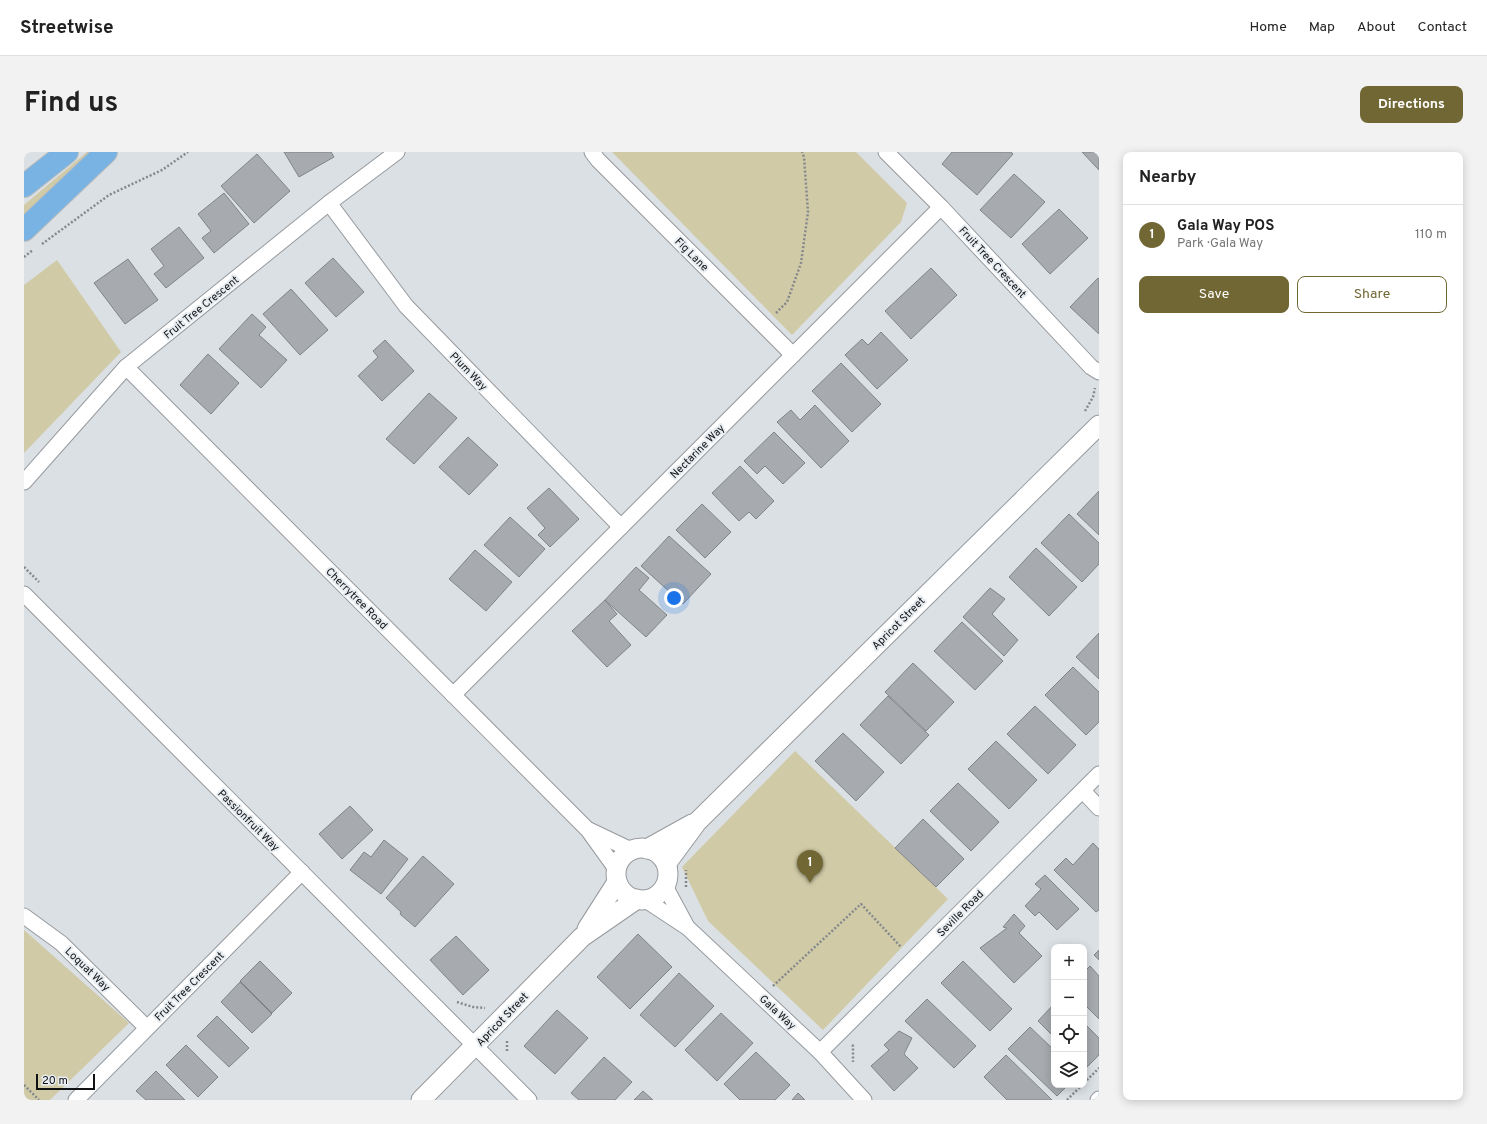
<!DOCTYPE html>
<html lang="en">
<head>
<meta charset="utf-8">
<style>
	body { margin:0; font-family:Overpass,sans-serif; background:#f2f2f2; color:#222 }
	.controls { position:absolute; right:12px; bottom:12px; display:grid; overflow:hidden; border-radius:8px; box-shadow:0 2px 10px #0003 }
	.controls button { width:36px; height:36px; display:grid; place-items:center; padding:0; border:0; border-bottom:1px solid #e0e0e0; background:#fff; color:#222; font:20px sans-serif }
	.scale { position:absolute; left:12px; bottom:10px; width:59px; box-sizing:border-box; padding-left:4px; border:2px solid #111214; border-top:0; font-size:11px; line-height:14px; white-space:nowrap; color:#111214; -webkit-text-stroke:3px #e8edf1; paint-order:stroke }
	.you { position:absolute; left:650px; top:446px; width:14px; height:14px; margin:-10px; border:3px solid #fff; border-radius:50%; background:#1a73e8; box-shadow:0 0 0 6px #1a73e833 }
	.badge { display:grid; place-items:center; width:26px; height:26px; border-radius:50%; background:#716734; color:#fff; font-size:13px; font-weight:700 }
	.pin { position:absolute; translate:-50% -33px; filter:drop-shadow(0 1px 2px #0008) }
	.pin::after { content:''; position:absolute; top:21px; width:14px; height:12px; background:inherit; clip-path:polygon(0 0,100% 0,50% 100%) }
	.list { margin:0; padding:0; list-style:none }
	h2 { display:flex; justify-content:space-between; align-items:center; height:52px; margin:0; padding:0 16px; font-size:17px }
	h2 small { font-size:13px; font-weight:400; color:#767676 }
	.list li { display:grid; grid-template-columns:26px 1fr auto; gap:12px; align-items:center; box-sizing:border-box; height:60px; padding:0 16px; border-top:1px solid #e0e0e0 }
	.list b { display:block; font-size:15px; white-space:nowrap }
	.list p { margin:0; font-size:13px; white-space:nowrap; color:#767676 }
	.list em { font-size:13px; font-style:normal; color:#767676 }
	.actions { display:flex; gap:8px; padding:12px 16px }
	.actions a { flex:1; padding:9px 0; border:1px solid #716734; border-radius:8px; text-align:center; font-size:14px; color:#716734 }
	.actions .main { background:#716734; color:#fff }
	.icon { flex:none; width:22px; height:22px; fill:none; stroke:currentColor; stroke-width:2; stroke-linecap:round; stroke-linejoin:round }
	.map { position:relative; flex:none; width:1075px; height:948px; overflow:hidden; border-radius:8px }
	header { display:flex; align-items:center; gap:24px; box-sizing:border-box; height:56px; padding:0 20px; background:#fff; border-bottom:1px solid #e0e0e0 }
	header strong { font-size:19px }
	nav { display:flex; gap:22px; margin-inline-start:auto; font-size:14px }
	.intro { display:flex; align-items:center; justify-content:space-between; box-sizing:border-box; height:96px; padding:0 24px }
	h1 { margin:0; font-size:28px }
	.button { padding:10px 18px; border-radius:8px; background:#716734; color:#fff; font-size:14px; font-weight:700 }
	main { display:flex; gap:24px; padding:0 24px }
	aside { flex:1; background:#fff; border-radius:8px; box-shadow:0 2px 10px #0003 }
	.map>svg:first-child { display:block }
</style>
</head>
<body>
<header>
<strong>Streetwise</strong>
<nav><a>Home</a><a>Map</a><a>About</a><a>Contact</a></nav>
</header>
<div class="intro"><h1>Find us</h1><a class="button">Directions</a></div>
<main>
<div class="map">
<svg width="1075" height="948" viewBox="0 0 1075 948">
	<rect width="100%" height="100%" fill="#dbe0e4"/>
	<!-- green -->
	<g fill="#d0caa6">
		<path d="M63 0H72L0 67V53Z"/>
		<path d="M588 0H832L883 51 877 70 768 183Z"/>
		<path d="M33 108 97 200 0 301V133Z"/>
		<path d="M771 599 924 747 799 878 684 769 658 715Z"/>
		<path d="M0 778 105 871 26 948H0Z"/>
	</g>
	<!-- building -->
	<g fill="#a7abaf" stroke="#808488">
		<path d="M260 0H307L310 5 275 25Z"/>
		<path d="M928 0H987L989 2 953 43 918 12Z"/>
		<path d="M1058 0H1075V18Z"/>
		<path d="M233 2 266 39 230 71 197 34Z"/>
		<path d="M990 22 1021 50 987 86 956 58Z"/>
		<path d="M200 41 225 72 190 101 178 86 187 79 174 62Z"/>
		<path d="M1035 57 1064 86 1026 122 998 92Z"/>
		<path d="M155 75 180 106 142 136 130 122 140 114 127 97Z"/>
		<path d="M309 106 340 140 312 165 281 131Z"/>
		<path d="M104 107 134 148 101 172 70 131Z"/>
		<path d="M907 116 933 143 887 187 861 159Z"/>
		<path d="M1074 126 1075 127V182L1046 155Z"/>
		<path d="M267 137 304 178 276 203 239 162Z"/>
		<path d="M228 162 242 175 235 183 263 208 237 236 195 197Z"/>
		<path d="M857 180 884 208 853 237 821 203 838 187 844 193Z"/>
		<path d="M361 188 390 219 358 249 334 224 354 205 349 199Z"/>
		<path d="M184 202 215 231 187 262 156 233Z"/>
		<path d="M817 211 857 252 828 280 788 239Z"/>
		<path d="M405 241 433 266 390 312 362 287Z"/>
		<path d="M791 253 825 289 797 316 753 270 767 258 776 268Z"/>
		<path d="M750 280 781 311 759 332 741 314 733 322 720 309Z"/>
		<path d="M444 285 474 313 445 343 415 315Z"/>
		<path d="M716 314 750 349 732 367 725 360 715 369 688 341Z"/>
		<path d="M525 336 555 367 526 395 514 383 521 376 503 356Z"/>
		<path d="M1075 339V383L1053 362Z"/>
		<path d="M678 352 707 380 681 406 652 378Z"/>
		<path d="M1045 362 1075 391V412L1058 430 1017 391Z"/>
		<path d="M486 365 521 397 495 425 460 393Z"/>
		<path d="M645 384 687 422 659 452 617 414Z"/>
		<path d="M1012 396 1053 435 1025 464 985 425Z"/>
		<path d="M451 398 488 430 462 459 425 427Z"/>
		<path d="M612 415 625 426 615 438 643 463 622 485 581 448Z"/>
		<path d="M966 436 981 447 968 462 994 488 980 504 939 465Z"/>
		<path d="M581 448 593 462 585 469 607 493 583 515 548 479Z"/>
		<path d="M938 470 979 509 951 538 910 499Z"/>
		<path d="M1075 481V527L1052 505Z"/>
		<path d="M889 511 930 550 902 579 861 540Z"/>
		<path d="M1049 515 1075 540V570L1062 583 1021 543Z"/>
		<path d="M864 544 905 583 877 612 836 573Z"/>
		<path d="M1011 554 1052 593 1024 622 983 582Z"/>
		<path d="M819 581 860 620 832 649 791 609Z"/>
		<path d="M972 589 1013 628 985 657 944 617Z"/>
		<path d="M934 631 975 670 947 699 906 659Z"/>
		<path d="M326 654 349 678 318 707 295 682Z"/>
		<path d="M899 667 940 707 912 735 871 696Z"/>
		<path d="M360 688 384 707 357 742 326 718 340 700 347 705Z"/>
		<path d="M1069 691 1075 697V758L1072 760 1030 718 1042 706 1049 713Z"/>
		<path d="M399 704 430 732 391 775 376 762 377 760 362 746Z"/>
		<path d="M1021 723 1055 757 1033 778 1015 760 1011 764 1001 754 1017 737 1011 732Z"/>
		<path d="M990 762 1001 774 995 781 1018 804 990 831 956 796 983 776 979 775Z"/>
		<path d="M614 782 648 815 606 857 573 825Z"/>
		<path d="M432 784 465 818 439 843 406 808Z"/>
		<path d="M1075 798V808L1070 803Z"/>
		<path d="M236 809 268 841 248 861 216 829Z"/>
		<path d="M939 809 988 857 966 879 917 831Z"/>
		<path d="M1066 814 1075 824V867L1060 852V820Z"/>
		<path d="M655 821 690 854 651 895 616 863Z"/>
		<path d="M216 830 248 862 228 881 197 850Z"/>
		<path d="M903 847 952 894 930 916 881 869Z"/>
		<path d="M1030 852V885L1014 869Z"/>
		<path d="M533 858 564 886 531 922 500 894Z"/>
		<path d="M697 861 729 891 693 929 661 898Z"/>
		<path d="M193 864 225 896 205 915 173 884Z"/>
		<path d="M1060 871 1075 886V903L1062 916 1060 914Z"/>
		<path d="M1006 875 1030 898V933H1044L1033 944 984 897Z"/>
		<path d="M875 879 888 886 880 902 894 916 870 939 847 914 865 898 860 893Z"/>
		<path d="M162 893 194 925 174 945 142 913Z"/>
		<path d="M732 900 766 933 751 948H716L700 932Z"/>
		<path d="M982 903 1028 948H983L960 925Z"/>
		<path d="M580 905 608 930 591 948H555L547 941Z"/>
		<path d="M132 919 161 948H122L112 939Z"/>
		<path d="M619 939 629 948H610Z"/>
		<path d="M774 941 781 948H768Z"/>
	</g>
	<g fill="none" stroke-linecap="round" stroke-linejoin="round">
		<!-- minor casing -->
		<g stroke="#969a9e" stroke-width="17">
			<g id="minor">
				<path d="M568 0 574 8 769 203"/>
				<path d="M862 0 917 55 1067 215 1075 220"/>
				<path d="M305 51 382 154 597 375"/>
				<path d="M102 215 564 678 592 717"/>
				<path d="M0 330 102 215 305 51 373 0"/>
				<path d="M0 442 505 948"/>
				<path d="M429 543 917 55"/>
				<path d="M1059 639 1075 656"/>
				<path d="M565 678 607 698"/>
				<path d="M641 734 662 773"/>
				<path d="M620 747 664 776 796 900 840 948"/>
				<path d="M0 764 37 791 123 876"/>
				<path d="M796 900 1075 622"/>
				<path d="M52 948 278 720"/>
				<path d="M1074 948 1075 947"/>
			</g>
		</g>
		<!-- tertiary casing -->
		<g stroke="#969a9e" stroke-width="21">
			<g id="tertiary">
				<circle cx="618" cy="722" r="26"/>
				<path d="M623 697 668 672"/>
				<path d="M642 712 673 670 1075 273"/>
				<path d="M563 777 593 730"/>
				<path d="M397 948 558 785 613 747"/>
			</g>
		</g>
		<!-- motorway casing -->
		<g stroke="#bcbdbd" stroke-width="24">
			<g id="motorway">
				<path d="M0 34 43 0"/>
				<path d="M0 78 82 0"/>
			</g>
		</g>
		<!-- path -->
		<g stroke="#85888c" stroke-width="2.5" stroke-dasharray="2 2" stroke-linecap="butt">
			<path d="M18 92 85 43 138 18 164 0"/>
			<path d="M0 105 9 98"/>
			<path d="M752 161 763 150 777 111 784 60 780 5 778 0"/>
			<path d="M1061 259 1069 245 1071 236"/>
			<path d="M0 415 15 430"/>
			<path d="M662 735V718"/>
			<path d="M749 834 837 752 877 795"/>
			<path d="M433 850 449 855 461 856"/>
			<path d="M483 889V900"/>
			<path d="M828 893 829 894V910"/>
			<path d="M1060 931 1075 916"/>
			<path d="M0 933 15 948"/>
			<path d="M1043 948 1058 933"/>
		</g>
		<!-- minor -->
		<use href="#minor" stroke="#fff" stroke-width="15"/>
		<!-- tertiary -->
		<use href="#tertiary" stroke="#fff" stroke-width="19"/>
		<!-- motorway -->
		<use href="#motorway" stroke="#78b3e4" stroke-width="22"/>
	</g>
	<g text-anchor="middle" stroke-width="4" stroke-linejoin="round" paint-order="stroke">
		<!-- street labels -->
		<g font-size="11" fill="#111214" stroke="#e8edf1">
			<text transform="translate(668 102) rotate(45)" y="4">Fig Lane</text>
			<text transform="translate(969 110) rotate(47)" y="4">Fruit Tree Crescent</text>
			<text transform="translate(177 155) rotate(-39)" y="4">Fruit Tree Crescent</text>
			<text transform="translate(445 219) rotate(46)" y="4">Plum Way</text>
			<text transform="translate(673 299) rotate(-45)" y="4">Nectarine Way</text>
			<text transform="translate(333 446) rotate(45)" y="4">Cherrytree Road</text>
			<text transform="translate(874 471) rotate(-45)" y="4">Apricot Street</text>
			<text transform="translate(225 668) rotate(45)" y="4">Passionfruit Way</text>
			<text transform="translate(936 761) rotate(-45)" y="4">Seville Road</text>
			<text transform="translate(64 817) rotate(44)" y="4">Loquat Way</text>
			<text transform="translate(165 834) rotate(-45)" y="4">Fruit Tree Crescent</text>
			<text transform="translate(754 860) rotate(43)" y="4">Gala Way</text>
			<text transform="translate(478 867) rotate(-46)" y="4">Apricot Street</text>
		</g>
	</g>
</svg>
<div class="controls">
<button>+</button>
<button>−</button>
<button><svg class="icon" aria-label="locate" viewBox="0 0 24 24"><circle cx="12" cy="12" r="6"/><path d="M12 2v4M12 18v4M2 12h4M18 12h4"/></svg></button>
<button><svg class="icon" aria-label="layers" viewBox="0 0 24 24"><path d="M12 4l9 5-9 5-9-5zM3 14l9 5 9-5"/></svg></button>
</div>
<div class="scale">20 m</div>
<div class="you"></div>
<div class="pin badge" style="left:786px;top:731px">1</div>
</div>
<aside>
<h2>Nearby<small></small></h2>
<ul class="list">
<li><span class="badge">1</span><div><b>Gala Way POS</b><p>Park · Gala Way</p></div><em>110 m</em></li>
</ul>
<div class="actions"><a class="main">Save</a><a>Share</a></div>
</aside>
</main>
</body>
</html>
